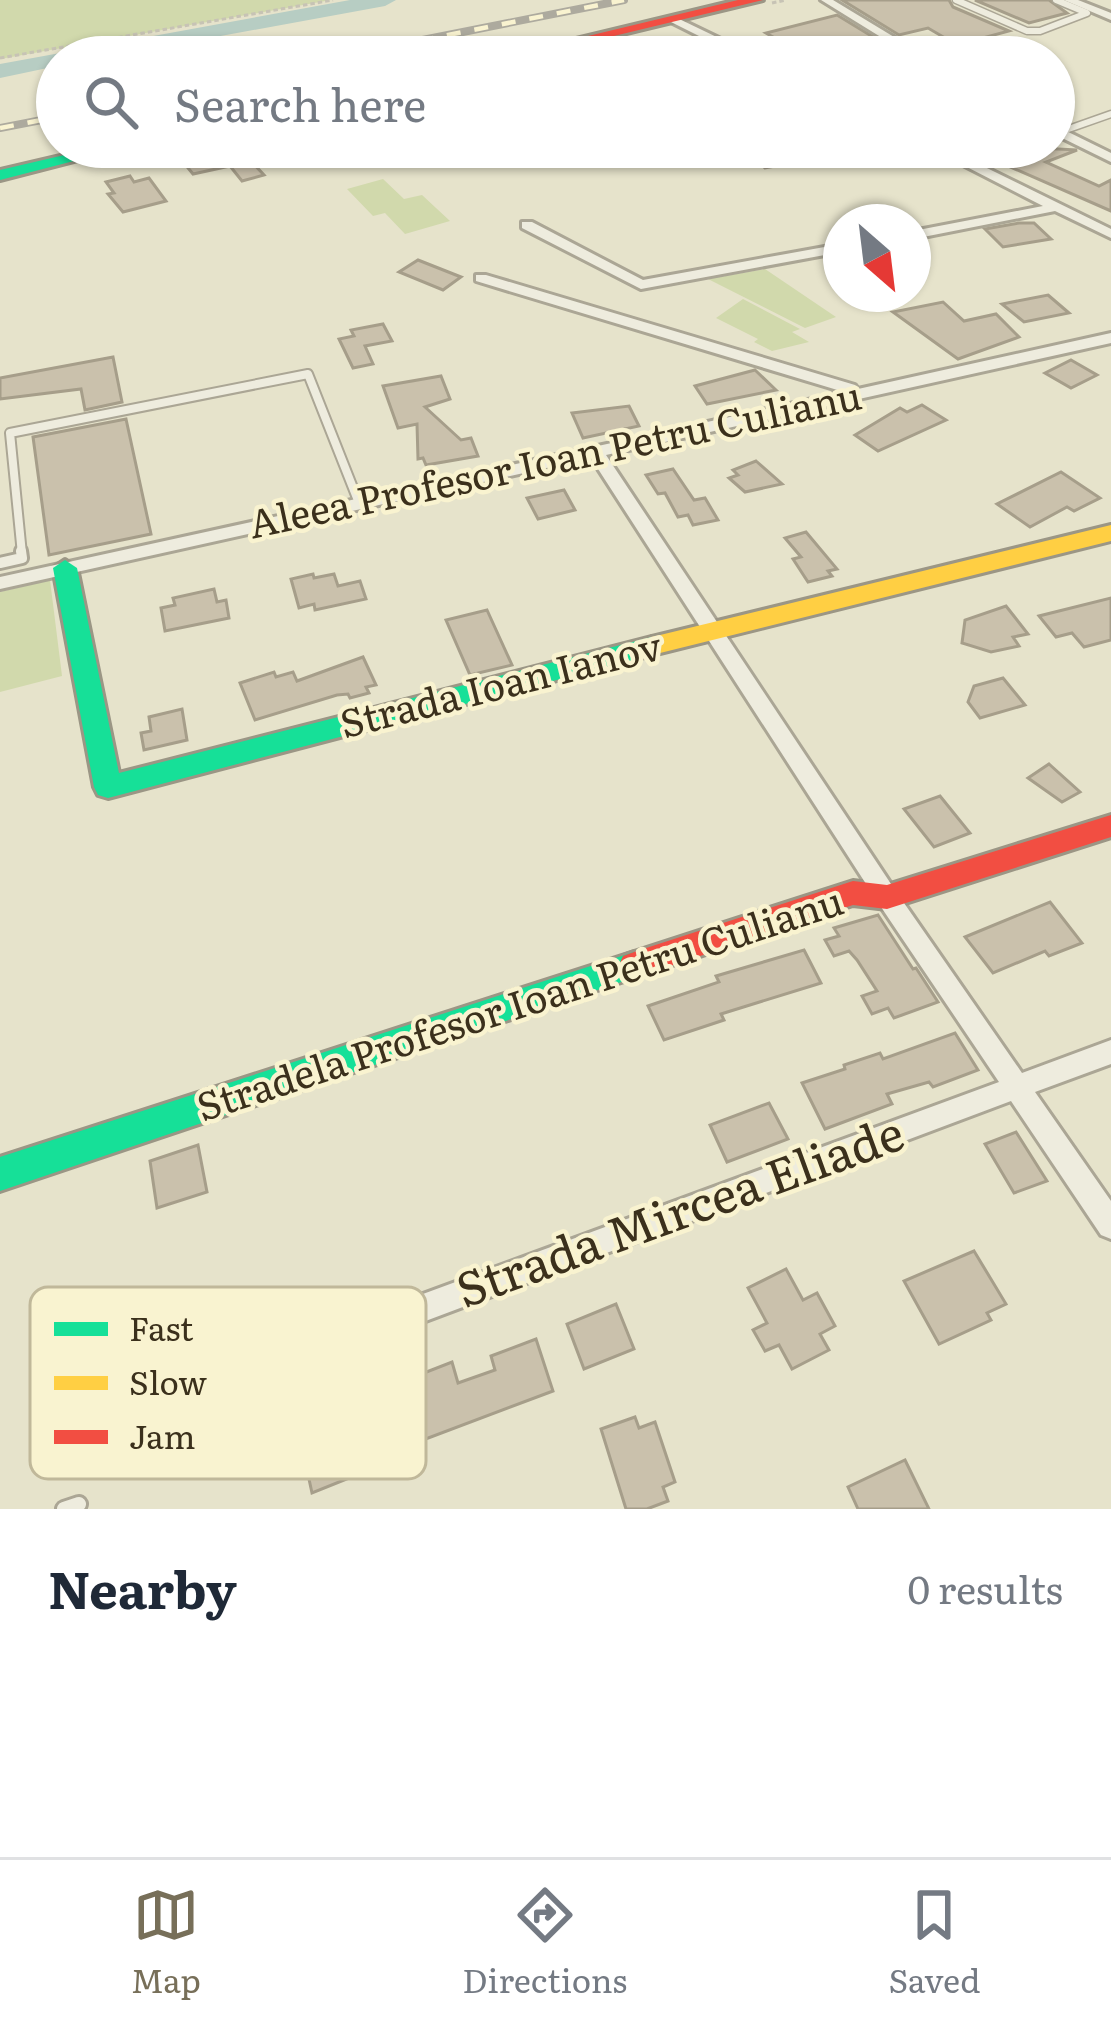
<!DOCTYPE html>
<html lang="en">
<head>
<meta charset="utf-8">
<style>
	body { margin:0; font-family:Literata,serif; background:#f2f2f3; color:#1f2937 }
	.compass { position:absolute; left:823px; top:204px; width:108px; height:108px; border-radius:50%; background:#fff; box-shadow:0 3px 9px #0004; rotate:152deg }
	.list { margin:0; padding:0; list-style:none }
	h2 { display:flex; justify-content:space-between; align-items:center; height:156px; margin:0; padding:0 48px; font-size:51px }
	h2 small { font-size:39px; font-weight:400; color:#747a83 }
	.icon { flex:none; width:66px; height:66px; fill:none; stroke:currentColor; stroke-width:2; stroke-linecap:round; stroke-linejoin:round }
	.map { position:relative; flex:none; width:1111px; height:1509px; overflow:hidden }
	.search { position:absolute; background:#fff; box-shadow:0 3px 9px #0004; left:36px; right:36px; top:36px; height:132px; display:flex; align-items:center; gap:30px; box-sizing:border-box; padding:0 42px; border-radius:66px; color:#747a83; font-size:45px }
	.sheet { height:348px; background:#fff }
	nav { display:flex; justify-content:space-around; align-items:center; box-sizing:border-box; height:168px; border-top:3px solid #e0e1e3; background:#fff; font-size:33px; color:#747a83 }
	nav a { display:grid; justify-items:center; gap:6px }
	nav .on { color:#776f59 }
	.map>svg:first-child { display:block }
</style>
</head>
<body>
<div class="map">
<svg width="1111" height="1509" viewBox="0 0 1111 1509">
	<rect width="100%" height="100%" fill="#e6e3cb"/>
	<!-- green -->
	<g fill="#d1d9ac">
		<path d="M0 0H331L0 59Z"/>
		<path d="M383 179 404 199 422 195 450 221 405 234 385 213 373 216 347 189Z"/>
		<path d="M765 269 836 317 805 328 708 279Z"/>
		<path d="M743 299 800 329 792 332 809 342 772 351 754 342 758 339 716 318Z"/>
		<path d="M50 580 62 676 0 692V592Z"/>
	</g>
	<g fill="none" stroke-linecap="round" stroke-linejoin="round">
		<!-- river -->
		<path fill="#b7cdc3" fill-rule="evenodd" d="M350 0H396L385 6 106 57H57V66L0 78V64Z"/>
	</g>
	<!-- building -->
	<g fill="#cac1ac" stroke="#a69e8a" stroke-width="3">
		<path d="M842 0H949L953 7 1009 31 957 45 928 28 899 35Z"/>
		<path d="M975 0H1049L1067 13 1029 23Z"/>
		<path d="M837 15 878 40 808 57 766 33Z"/>
		<path d="M171 147H278L279 154 251 161 264 175 242 181 230 166 193 174Z"/>
		<path d="M743 147H830L831 156 765 168Z"/>
		<path d="M1020 147 1077 150 1046 162 1099 186 1111 180V211L992 159Z"/>
		<path d="M130 176 134 182 149 178 166 201 123 212 108 194 114 193 106 182Z"/>
		<path d="M1019 223H1034L1051 239 1003 247 985 229Z"/>
		<path d="M418 260 461 277 443 290 399 272Z"/>
		<path d="M1048 295 1069 313 1024 322 1002 304Z"/>
		<path d="M943 302 964 321 996 314 1019 337 958 359 893 312Z"/>
		<path d="M383 324 392 341 365 346 373 364 353 368 339 339 354 336 351 330Z"/>
		<path d="M113 357 122 402 85 410 81 389 0 399V378Z"/>
		<path d="M1071 360 1097 375 1071 388 1045 373Z"/>
		<path d="M755 370 776 390 707 404 695 386Z"/>
		<path d="M441 376 450 399 425 407 461 440 471 438 478 456 426 465 423 458 418 459 417 424 398 428 383 386Z"/>
		<path d="M922 405 946 420 878 451 855 435 900 408 907 412Z"/>
		<path d="M629 406 639 426 583 438 572 413Z"/>
		<path d="M126 419 151 534 49 555 33 437Z"/>
		<path d="M756 461 782 484 745 492 729 478 738 475 733 470Z"/>
		<path d="M673 469 694 500 705 498 718 520 693 525 688 515 678 517 665 493 658 494 646 475Z"/>
		<path d="M1061 472 1100 498 1074 511 1067 507 1030 527 997 504Z"/>
		<path d="M564 490 575 510 538 519 527 498Z"/>
		<path d="M806 532 837 569 828 571 832 576 808 582 793 559 801 557 785 538Z"/>
		<path d="M313 574 314 578 334 574 338 586 360 581 366 599 315 610 314 604 299 608 291 579Z"/>
		<path d="M214 589 217 602 226 600 229 618 165 631 161 608 175 605 173 598Z"/>
		<path d="M1111 598V640L1084 647 1072 633 1056 637 1039 616Z"/>
		<path d="M1006 606 1028 634 1013 637 1019 646 991 652 962 643 965 620Z"/>
		<path d="M487 610 512 665 470 675 446 620Z"/>
		<path d="M363 657 376 685 366 687 369 693 350 698 348 694 337 695 255 720 240 683 274 672 276 677 293 672 297 681Z"/>
		<path d="M1003 678 1025 705 980 718 968 702 974 686Z"/>
		<path d="M182 709 187 740 144 750 141 733 151 731 149 717Z"/>
		<path d="M1049 764 1080 792 1062 802 1028 778Z"/>
		<path d="M940 796 970 833 934 847 904 809Z"/>
		<path d="M1050 902 1082 943 1049 956 1045 951 993 973 965 937Z"/>
		<path d="M878 915 913 969 916 968 938 1002 894 1018 888 1008 872 1014 862 996 877 991 857 960 849 951 834 956 825 940 839 936 834 928Z"/>
		<path d="M804 950 821 983 721 1014 724 1020 664 1040 648 1006 719 982 716 976Z"/>
		<path d="M955 1033 978 1070 933 1087 929 1082 887 1094 892 1104 825 1129 802 1083 845 1069 844 1065 880 1053 883 1059Z"/>
		<path d="M769 1103 788 1139 727 1162 710 1125Z"/>
		<path d="M1016 1132 1047 1181 1014 1193 985 1144Z"/>
		<path d="M198 1145 207 1192 157 1208 150 1161Z"/>
		<path d="M974 1251 1006 1304 987 1313 991 1320 939 1344 904 1281Z"/>
		<path d="M786 1269 803 1300 817 1293 835 1326 820 1334 829 1350 792 1369 779 1345 765 1351 753 1330 767 1323 748 1288Z"/>
		<path d="M616 1304 634 1349 584 1369 567 1324Z"/>
		<path d="M536 1339 553 1391 423 1440 406 1380 452 1362 458 1383 495 1370 491 1356Z"/>
		<path d="M344 1410 359 1474 312 1493 298 1428Z"/>
		<path d="M635 1417 639 1428 655 1422 675 1482 663 1487 668 1501 647 1509H626L601 1429Z"/>
		<path d="M905 1460 929 1509H858L848 1487Z"/>
	</g>
	<g fill="none" stroke-linecap="round" stroke-linejoin="round">
		<!-- lane-far3 casing -->
		<g stroke="#aba695" stroke-width="9">
			<g id="lane-far3">
				<path d="M956 0 1027 31H1040L1087 13 1056 0"/>
				<path d="M1060 132 1111 114"/>
			</g>
		</g>
		<!-- lane-far2 casing -->
		<g stroke="#aba695" stroke-width="12">
			<path id="lane-far2" d="M22 554 10 433 308 374 359 503"/>
		</g>
		<!-- lane-far1 casing -->
		<g stroke="#aba695" stroke-width="16">
			<path id="lane-far1" d="M0 563 22 558 21 551"/>
		</g>
		<!-- lane casing -->
		<g stroke="#aba695" stroke-width="20">
			<path id="lane" d="M64 1509 79 1504"/>
		</g>
		<!-- street casing -->
		<g stroke="#aba695" stroke-width="6">
			<g id="street">
				<path d="M821 0H833L927 57H913Z"/>
				<path d="M1064 0H1078L1111 13V20Z"/>
				<path d="M673 16 754 55 756 57H741L669 21Z"/>
				<path d="M1054 125 1111 153V162L1054 134Z"/>
				<path d="M928 147H944L1111 229V238L1055 211 913 239V231L1043 206Z"/>
				<path d="M522 222H532L643 280 841 244V252L641 289 522 228Z"/>
				<path d="M476 275H486L855 385 858 389 1111 333V343L606 455 895 890 1022 1073 1111 1040V1064L1035 1092 1111 1201V1239L1101 1235 1011 1101 181 1413 170 1409 166 1398 170 1387 181 1383 999 1082 879 904 591 458 0 589V577L844 392 476 281Z"/>
			</g>
		</g>
		<!-- fast casing -->
		<g stroke="#9b9685" stroke-width="6">
			<g id="fast">
				<path d="M99 147H128L0 180V170Z"/>
				<path d="M65 560 77 568 119 773 652 637 665 646 652 655 108 798 98 795 94 787 53 568Z"/>
				<path d="M634 952 645 956 649 965 645 974 0 1191V1157Z"/>
			</g>
		</g>
		<!-- slow casing -->
		<g stroke="#9b9685" stroke-width="6">
			<path id="slow" d="M1111 525V541L652 655 639 646 652 637Z"/>
		</g>
		<!-- jam casing -->
		<g stroke="#9b9685" stroke-width="6">
			<g id="jam">
				<path d="M738 0H763L527 57H501Z"/>
				<path d="M1111 815V837L887 909 853 905 634 978 623 974 619 965 623 956 634 952 853 881 887 885Z"/>
			</g>
		</g>
		<!-- path -->
		<g stroke="#c7c3b5" stroke-width="3" stroke-dasharray="4.5 3" stroke-linecap="butt">
			<path d="M772 3 786 0"/>
			<path d="M0 58 333 0"/>
		</g>
		<!-- lane-far3 -->
		<use href="#lane-far3" stroke="#eeecde" stroke-width="6"/>
		<!-- lane-far2 -->
		<use href="#lane-far2" stroke="#eeecde" stroke-width="8"/>
		<!-- lane-far1 -->
		<use href="#lane-far1" stroke="#eeecde" stroke-width="10"/>
		<!-- lane -->
		<use href="#lane" stroke="#eeecde" stroke-width="14"/>
		<!-- street -->
		<use href="#street" fill="#eeecde" fill-rule="evenodd"/>
		<!-- fast -->
		<use href="#fast" fill="#16e098" fill-rule="evenodd"/>
		<!-- slow -->
		<use href="#slow" fill="#ffcf43" fill-rule="evenodd"/>
		<!-- jam -->
		<use href="#jam" fill="#f24e42" fill-rule="evenodd"/>
		<!-- rail casing -->
		<g stroke="#adaa9e" stroke-width="8">
			<g id="rail">
				<path d="M337 57 624 0"/>
				<path d="M0 128 57 117"/>
			</g>
		</g>
		<!-- rail -->
		<use href="#rail" stroke="#f9f3d0" stroke-width="4.5" stroke-dasharray="14" stroke-linecap="butt"/>
	</g>
	<g text-anchor="middle" stroke-width="9" stroke-linejoin="round" paint-order="stroke">
		<!-- street labels -->
		<g font-size="39" fill="#3b301c" stroke="#f9f3d0">
			<text transform="translate(555 460) rotate(-12)" y="14">Aleea Profesor Ioan Petru Culianu</text>
			<text transform="translate(501 685) rotate(-14)" y="14">Strada Ioan Ianov</text>
			<text transform="translate(520 1004) rotate(-18)" y="14">Stradela Profesor Ioan Petru Culianu</text>
		</g>
		<!-- near-street labels -->
		<g font-size="48" fill="#3b301c" stroke="#f9f3d0">
			<text transform="translate(680 1212) rotate(-20)" y="17">Strada Mircea Eliade</text>
		</g>
	</g>
	<!-- legend -->
	<rect x="30" y="1287" width="396" height="192" rx="18" fill="#f9f3d0" stroke="#c0b89a" stroke-width="3"/>
	<rect x="54" y="1322" width="54" height="14" fill="#16e098"/>
	<rect x="54" y="1376" width="54" height="14" fill="#ffcf43"/>
	<rect x="54" y="1430" width="54" height="14" fill="#f24e42"/>
	<g font-size="33" fill="#3b301c">
		<text x="129" y="1341">Fast</text>
		<text x="129" y="1395">Slow</text>
		<text x="129" y="1449">Jam</text>
	</g>
</svg>
<svg class="compass" viewBox="-18 -18 36 36"><path d="M0-13l5 13h-10z" fill="#e53935"/><path d="M0 13l5-13h-10z" fill="#747a83"/></svg>
<div class="search"><svg class="icon" aria-label="search" viewBox="0 0 24 24"><circle cx="10" cy="10" r="6"/><path d="M15 15l6 6"/></svg>Search here</div>
</div>
<section class="sheet">
<h2>Nearby<small>0 results</small></h2>
<ul class="list">
</ul>
</section>
<nav>
<a class="on"><svg class="icon" aria-label="map" viewBox="0 0 24 24"><path d="M3 6l6-2 6 2 6-2v14l-6 2-6-2-6 2zM9 4v14M15 6v14"/></svg>Map</a>
<a><svg class="icon" aria-label="directions" viewBox="0 0 24 24"><path d="M12 3l9 9-9 9-9-9zM9 14v-3h6M13 9l2 2-2 2"/></svg>Directions</a>
<a><svg class="icon" aria-label="saved" viewBox="0 0 24 24"><path d="M7 4h10v16l-5-4-5 4z"/></svg>Saved</a>
</nav>
</body>
</html>
